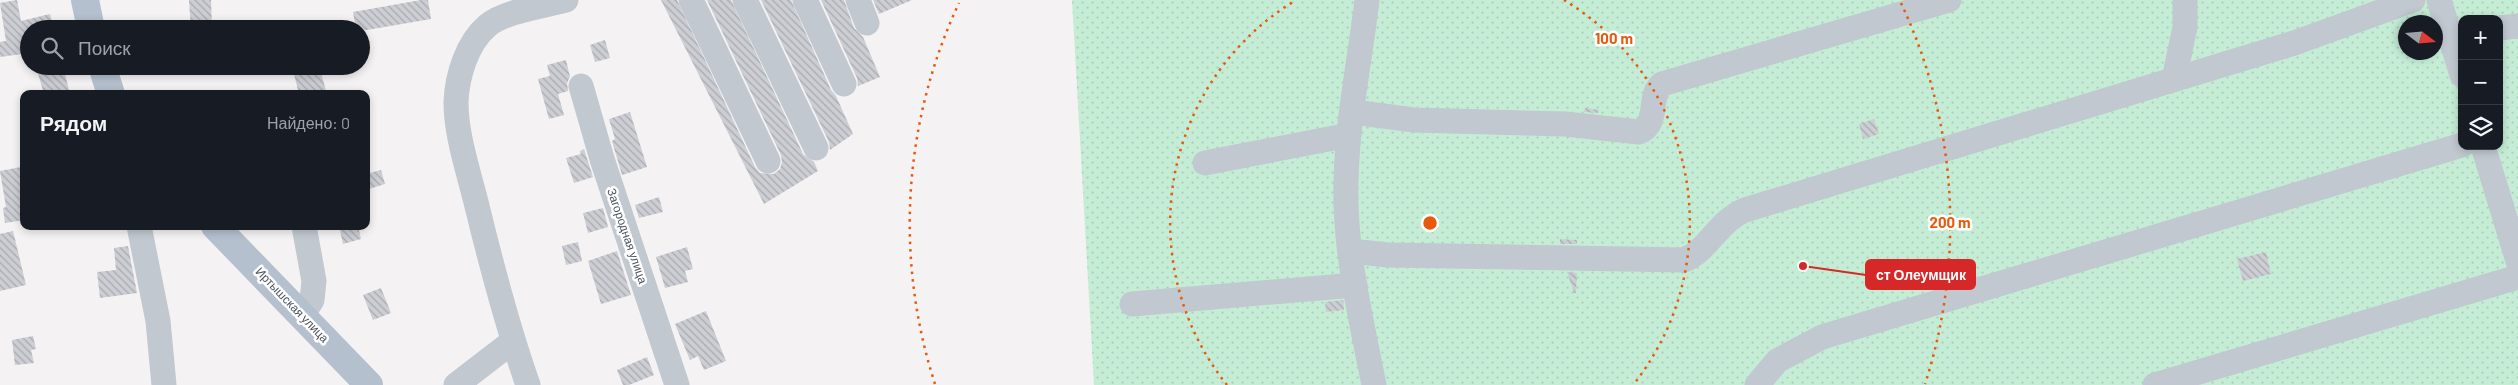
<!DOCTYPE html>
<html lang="ru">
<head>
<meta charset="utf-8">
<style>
	body { margin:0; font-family:Barlow,sans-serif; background:#20242c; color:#f1f3f6 }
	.controls { position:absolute; right:15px; top:15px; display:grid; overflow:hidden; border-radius:10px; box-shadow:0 2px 8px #0003 }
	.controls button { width:45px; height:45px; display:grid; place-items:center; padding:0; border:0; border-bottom:1px solid #363941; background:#171b24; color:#f1f3f6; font:25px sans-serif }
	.compass { position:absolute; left:2398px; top:15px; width:45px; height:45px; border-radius:50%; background:#171b24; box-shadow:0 2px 8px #0003; rotate:106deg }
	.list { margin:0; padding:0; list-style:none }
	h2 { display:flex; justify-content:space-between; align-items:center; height:65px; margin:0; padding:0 20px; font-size:21px }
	h2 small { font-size:16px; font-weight:400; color:#9ea1a6 }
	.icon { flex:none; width:28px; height:28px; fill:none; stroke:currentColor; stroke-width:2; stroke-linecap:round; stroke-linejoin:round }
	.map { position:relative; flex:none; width:2518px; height:385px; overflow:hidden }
	.search { position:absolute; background:#171b24; box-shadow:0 2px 8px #0003; left:20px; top:20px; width:350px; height:55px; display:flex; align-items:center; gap:12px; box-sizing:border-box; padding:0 18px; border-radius:28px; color:#9ea1a6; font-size:19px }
	.panel { position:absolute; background:#171b24; box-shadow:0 2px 8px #0003; left:20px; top:90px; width:350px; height:140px; border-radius:10px }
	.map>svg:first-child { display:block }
</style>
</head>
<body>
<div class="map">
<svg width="2518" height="385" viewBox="0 0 2518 385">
	<defs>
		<pattern id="garden-dots" width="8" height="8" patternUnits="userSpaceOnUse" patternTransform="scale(1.25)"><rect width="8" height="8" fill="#c5edd6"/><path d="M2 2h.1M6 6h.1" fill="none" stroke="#abcdba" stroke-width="1.8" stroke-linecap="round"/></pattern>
		<pattern id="building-back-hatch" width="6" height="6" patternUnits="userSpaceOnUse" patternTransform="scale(1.25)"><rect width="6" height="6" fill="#ccced4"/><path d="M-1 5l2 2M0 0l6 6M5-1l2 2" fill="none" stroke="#a8aaaf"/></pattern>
	</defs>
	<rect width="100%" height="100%" fill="#f4f2f2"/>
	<!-- garden -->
	<path fill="url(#garden-dots)" fill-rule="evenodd" d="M1072 0H2518V385H1094ZM2462 19H2499V146H2462ZM2406 22H2436V52H2406Z"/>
	<!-- building -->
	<g fill="url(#building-back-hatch)">
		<path d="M17 0 21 21 50 14 54 29H29V53L0 57V42L6 41 0 3Z"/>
		<path d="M189 0H211L212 29H191Z"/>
		<path d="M421 0H428L431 19 361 31V29H356L353 12Z"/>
		<path d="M661 0H677L755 167 760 173 774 174 780 169 782 162 781 155 707 0H731L803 154 814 162 818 171 764 204Z"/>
		<path d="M761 0H791L831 90 836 96 853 134 830 150 829 142Z"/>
		<path d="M821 0H844L854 28 863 37 880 77 858 86 857 78Z"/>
		<path d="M873 0H912L879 14Z"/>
		<path d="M605 40 610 58 595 62 590 45Z"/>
		<path d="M566 60 570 77 567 83 568 91 558 94 564 115 549 119 538 79 550 76 547 65Z"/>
		<path d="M50 66H63L70 94H44L37 70Z"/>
		<path d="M305 66H319L327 94H299L293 70Z"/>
		<path d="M1585 108 1599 110 1598 113 1584 112Z"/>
		<path d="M630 112 647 167 622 175 612 141 615 139 609 119Z"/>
		<path d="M1874 119 1879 134 1863 139 1859 124Z"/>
		<path d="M584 149 593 177 574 183 566 158 581 154 580 151Z"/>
		<path d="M21 167 22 174H24V220L5 223 3 208 6 207 0 171Z"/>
		<path d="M381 170 385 184 366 190V174Z"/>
		<path d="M659 197 663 212 639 218 635 205Z"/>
		<path d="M603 208 608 227 588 233 583 213Z"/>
		<path d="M339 226H358L361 239 343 244Z"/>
		<path d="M13 231 26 285 0 291V234Z"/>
		<path d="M1560 239 1577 240V244H1560Z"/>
		<path d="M578 242 582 261 566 265 562 246Z"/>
		<path d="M128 246 137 293 100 298 97 272 116 270 114 248Z"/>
		<path d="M687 247 693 269 685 271 688 282 665 288 656 257Z"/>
		<path d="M617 251 631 295 601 304 588 261Z"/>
		<path d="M2266 252 2271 274 2243 281 2237 259Z"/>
		<path d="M1567 272 1577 273 1576 293H1574Z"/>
		<path d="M381 288 391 313 373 320 363 295Z"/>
		<path d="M1343 300 1344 310 1326 312 1325 302Z"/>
		<path d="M706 311 726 361 704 370 698 356 690 360 675 324Z"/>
		<path d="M33 336 36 349 31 350 34 363 15 365 12 340Z"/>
		<path d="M647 357 654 375 629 385H623L617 370Z"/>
	</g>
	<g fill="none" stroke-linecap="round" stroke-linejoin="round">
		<!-- minor -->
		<g stroke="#c1c8cf" stroke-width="25">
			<path d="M691 0 768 161"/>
			<path d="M745 0 816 148"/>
			<path d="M805 0 844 84"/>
			<path d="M858 0 867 23"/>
			<path d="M1367 0C1360 60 1347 121 1346 182 1344 250 1361 318 1374 385"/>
			<path d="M2439 0 2462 75"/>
			<path d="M2499 28 2518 26"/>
			<path d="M2174 79 2185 27V0"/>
			<path d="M581 86 602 159 677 385"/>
			<path d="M1353 112 1414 120 1565 124 1639 132C1660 124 1647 96 1662 84L1949 0"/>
			<path d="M2483 146 2518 261"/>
			<path d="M1205 163 1349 135"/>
			<path d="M139 226 158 321 164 385"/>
			<path d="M1350 251 1388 255 1684 260C1708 251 1718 221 1745 210L2294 43 2413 0"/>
			<path d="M1132 304 1355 285"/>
			<path d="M302 315 312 300 314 281 304 226"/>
			<path d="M456 385 512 342"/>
			<path d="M528 385C507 325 491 264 476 202 468 170 456 135 456 102 457 76 467 43 487 26 504 11 545 6 566 0"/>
			<path d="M1757 385 1777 361 1822 337 2462 145"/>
			<path d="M2155 385 2518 277"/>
		</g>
		<!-- major -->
		<g stroke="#b4c0ce" stroke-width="28">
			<path d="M85 0 91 29"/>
			<path d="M102 66 111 94"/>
			<path d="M215 226 369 385"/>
		</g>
	</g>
	<!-- distance rings -->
	<g fill="none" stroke="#e8590c" stroke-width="2.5" stroke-dasharray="2.5 5">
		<path d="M1227 385A260 260 0 0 1 1296 0M1564 0A260 260 0 0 1 1633 385"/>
		<path d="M935 384A520 520 0 0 1 959 3M1901 3A520 520 0 0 1 1925 384"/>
	</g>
	<g text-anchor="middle" stroke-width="5" stroke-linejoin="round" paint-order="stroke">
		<!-- street labels -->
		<g font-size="12" fill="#4b545e" stroke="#fff">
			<text transform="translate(627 236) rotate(71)" y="4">Загородная улица</text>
			<text transform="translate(292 305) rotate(46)" y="4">Иртышская улица</text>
		</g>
	</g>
	<circle cx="1430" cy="223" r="8" fill="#e8590c" stroke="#fff" stroke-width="2.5"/>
	<g font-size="15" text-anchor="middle" font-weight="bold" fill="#e8590c" stroke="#fff" stroke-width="5" stroke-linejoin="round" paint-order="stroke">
		<text x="1614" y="44">100 m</text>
		<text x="1950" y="228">200 m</text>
	</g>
	<!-- callouts -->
	<path fill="none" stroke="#d62828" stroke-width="2" d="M1803 266L1866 275"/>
	<circle fill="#d62828" stroke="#fff" stroke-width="2" cx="1803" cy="266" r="5"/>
	<rect fill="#d62828" stroke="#d62828" stroke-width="2" x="1866" y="260" width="109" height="29" rx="5"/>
	<g font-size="14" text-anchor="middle" font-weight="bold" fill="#fff">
		<text x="1921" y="280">ст Олеумщик</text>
	</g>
</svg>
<div class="controls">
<button>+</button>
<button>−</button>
<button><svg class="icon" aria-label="layers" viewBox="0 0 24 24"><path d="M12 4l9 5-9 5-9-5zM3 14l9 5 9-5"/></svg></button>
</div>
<svg class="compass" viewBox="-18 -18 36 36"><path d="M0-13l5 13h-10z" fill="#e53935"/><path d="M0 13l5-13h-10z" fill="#9ea1a6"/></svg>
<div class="search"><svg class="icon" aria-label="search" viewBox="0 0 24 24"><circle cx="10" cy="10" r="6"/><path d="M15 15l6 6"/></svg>Поиск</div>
<section class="panel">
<h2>Рядом<small>Найдено: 0</small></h2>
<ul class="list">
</ul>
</section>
</div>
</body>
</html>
